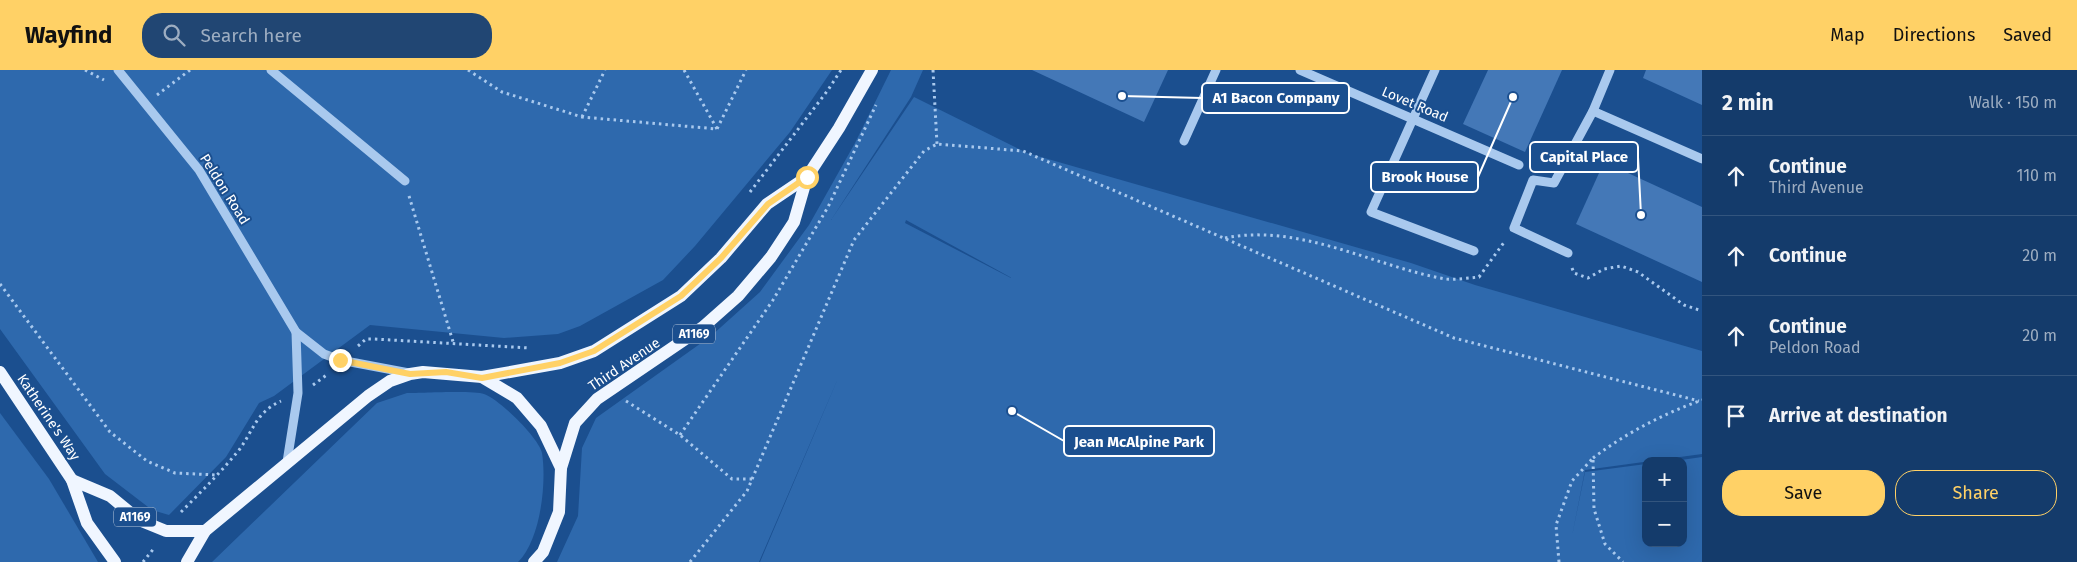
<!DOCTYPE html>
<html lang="en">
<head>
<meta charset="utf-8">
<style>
	body { margin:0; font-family:"Fira Sans",sans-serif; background:#214673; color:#f1f3f6 }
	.controls { position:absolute; right:15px; bottom:15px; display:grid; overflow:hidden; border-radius:10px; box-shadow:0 5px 20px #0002 }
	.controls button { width:45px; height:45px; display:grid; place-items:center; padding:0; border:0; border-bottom:1px solid #33557e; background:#143b6b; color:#f1f3f6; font:25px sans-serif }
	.stop { position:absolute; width:15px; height:15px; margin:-11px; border:4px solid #ffd166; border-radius:50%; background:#fff }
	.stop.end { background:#ffd166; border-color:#fff; box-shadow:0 1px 5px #0008 }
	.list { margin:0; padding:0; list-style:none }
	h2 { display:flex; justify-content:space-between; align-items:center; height:65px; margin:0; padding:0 20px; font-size:21px }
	h2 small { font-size:16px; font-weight:400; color:#9dadc1 }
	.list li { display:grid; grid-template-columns:32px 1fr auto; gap:15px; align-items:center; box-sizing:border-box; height:80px; padding:0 20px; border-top:1px solid #33557e }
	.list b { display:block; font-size:19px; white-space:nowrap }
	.list p { margin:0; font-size:16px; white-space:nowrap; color:#9dadc1 }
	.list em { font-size:16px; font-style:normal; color:#9dadc1 }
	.actions { display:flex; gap:10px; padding:15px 20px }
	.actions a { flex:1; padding:11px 0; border:1px solid #ffd166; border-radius:20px; text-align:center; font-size:18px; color:#ffd166 }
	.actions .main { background:#ffd166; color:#111 }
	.icon { flex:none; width:28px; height:28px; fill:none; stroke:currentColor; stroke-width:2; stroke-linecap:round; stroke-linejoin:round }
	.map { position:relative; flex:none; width:1702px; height:492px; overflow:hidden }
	header { display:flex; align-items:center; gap:30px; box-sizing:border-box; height:70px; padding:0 25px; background:#ffd166; color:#111 }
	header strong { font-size:24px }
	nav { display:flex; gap:28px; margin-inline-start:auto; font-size:18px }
	.search { width:350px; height:45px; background:#214673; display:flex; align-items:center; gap:12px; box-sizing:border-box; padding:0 18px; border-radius:20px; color:#9dadc1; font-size:19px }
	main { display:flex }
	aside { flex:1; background:#143b6b }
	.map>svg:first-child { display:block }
</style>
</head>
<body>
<header>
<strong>Wayfind</strong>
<div class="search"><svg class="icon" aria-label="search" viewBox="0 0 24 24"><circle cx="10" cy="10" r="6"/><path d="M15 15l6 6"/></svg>Search here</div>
<nav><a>Map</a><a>Directions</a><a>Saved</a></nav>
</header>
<main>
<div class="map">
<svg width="1702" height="492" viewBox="0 0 1702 492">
	<rect width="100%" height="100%" fill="#1b4f8f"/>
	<!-- green -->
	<g fill="#2e69ad" fill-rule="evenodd">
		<path d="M0 0H832L790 62 695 176 663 210 580 256 558 264 504 268 370 255 274 326 259 333 226 387 169 445 152 440 105 404 0 259Z"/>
		<path d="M891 0H923L911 27 831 150 914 27 1027 83 1411 193 1475 215 1702 281V384L1585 400 1572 466 1585 402 1646 394V473H1683V391H1674L1702 387V492H760L839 306 759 492H557L578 446 582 378 596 348 711 266 760 222 809 155 855 73ZM906 150 1010 207 1011 208 905 153Z"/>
		<path d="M407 323C421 323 474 320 484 324 499 329 539 368 542 383 547 414 540 471 518 492H212L377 333Z"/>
		<path d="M0 343 49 409 98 492H0Z"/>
	</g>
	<!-- building -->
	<g fill="#4478b7">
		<path d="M1032 0H1168L1144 52Z"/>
		<path d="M1488 0H1562L1525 82 1463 54Z"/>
		<path d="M1646 0H1702V35L1643 8Z"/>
		<path d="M1604 92 1702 137V212L1576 154Z"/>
	</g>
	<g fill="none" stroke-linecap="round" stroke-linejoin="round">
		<!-- path -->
		<g stroke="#a9c9ee" stroke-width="3" stroke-dasharray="2.5 4" stroke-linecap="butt">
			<path d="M85 0 104 10"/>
			<path d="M468 0 502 22 582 47 717 59 746 0"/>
			<path d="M684 0 717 59"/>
			<path d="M933 0 937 74"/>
			<path d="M157 25 190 0"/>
			<path d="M582 47 605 0"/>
			<path d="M750 122 828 20 841 0"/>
			<path d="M409 126 454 275"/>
			<path d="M1225 168C1300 153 1373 196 1445 209 1455 210 1468 208 1479 207L1505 171"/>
			<path d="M1572 198 1574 203 1588 208 1604 199 1621 196 1638 202 1684 235 1702 241"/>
			<path d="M0 214 110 362 147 391 175 403 217 405"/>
			<path d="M358 276 366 269H374L529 278"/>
			<path d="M313 315 328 304"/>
			<path d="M626 331 680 365 732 409H752"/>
			<path d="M680 365 773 230 828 137 876 35"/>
			<path d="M1593 388C1626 363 1663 344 1702 330"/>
			<path d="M181 442C201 422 221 402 239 380 254 360 255 343 281 331"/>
			<path d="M143 492 155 477"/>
			<path d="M690 492 747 421 854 170 924 81 937 74 1023 81 1454 268 1699 331"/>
			<path d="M1559 492 1556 455 1572 411 1593 388 1594 439 1605 474 1623 492"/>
		</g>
		<!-- minor -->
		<g stroke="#a9c9ee" stroke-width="9">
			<path d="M118 0 199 100 296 262 324 284 340 290 409 303"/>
			<path d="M271 0 405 111"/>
			<path d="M1300 0 1519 95"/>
			<path d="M1435 0 1371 142 1474 181"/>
			<path d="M1593 41 1702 89"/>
			<path d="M1184 71 1216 0"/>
			<path d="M1568 183 1514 158 1533 110 1554 113 1593 41 1610 0"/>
			<path d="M287 392 298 323 296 262"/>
		</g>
		<!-- major -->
		<g stroke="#f0f6ff" stroke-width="12">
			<path d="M0 302 72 410 87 453 115 492"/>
			<path d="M482 307 560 293 594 281 681 226 721 188 767 134 807 107"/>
			<path d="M561 398 575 353 597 329 703 257 738 226 771 187 794 152 807 107 839 58 872 0"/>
			<path d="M72 410 110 426 139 450 166 461H205"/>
			<path d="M187 492 205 461 368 326 390 311 410 304 423 302 482 307 517 328 541 356 561 398 559 442 543 482 534 492"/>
		</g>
	</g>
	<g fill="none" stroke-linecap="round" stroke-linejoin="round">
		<!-- route -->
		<path stroke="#ffd166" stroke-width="6" d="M340 290 410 304 446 302 482 308 560 293 594 281 681 226 721 188 768 134 807 107"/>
	</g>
	<g text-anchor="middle" stroke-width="4" stroke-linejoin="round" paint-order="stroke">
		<!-- shield labels -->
		<g fill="#1b4f8f" stroke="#bbcadd" stroke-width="1">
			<rect x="673" y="254.5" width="42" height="19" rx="4"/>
			<rect x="114" y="437.5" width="42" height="19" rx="4"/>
		</g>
		<g font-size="12" font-weight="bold" fill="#fff">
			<text x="694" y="268">A1169</text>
			<text x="135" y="451">A1169</text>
		</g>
		<!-- street labels -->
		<g font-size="14" fill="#fff" stroke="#1b4f8f">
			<text transform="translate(1415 34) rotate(23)" y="5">Lovet Road</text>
			<text transform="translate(225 119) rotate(58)" y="5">Peldon Road</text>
			<text transform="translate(624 294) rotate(-34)" y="5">Third Avenue</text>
			<text transform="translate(49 347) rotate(56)" y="5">Katherine's Way</text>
		</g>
	</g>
	<!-- callouts -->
	<path fill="none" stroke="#fff" stroke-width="2" d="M1122 26L1202 28M1641 145L1638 87M1513 27L1478 107M1012 341L1064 371"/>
	<g fill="#fff" stroke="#1b4f8f" stroke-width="2">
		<circle cx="1122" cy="26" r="5"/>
		<circle cx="1641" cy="145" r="5"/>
		<circle cx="1513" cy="27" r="5"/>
		<circle cx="1012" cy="341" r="5"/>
	</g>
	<g fill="#1b4f8f" stroke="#fff" stroke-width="2">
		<rect x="1202" y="13" width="147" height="30" rx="5"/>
		<rect x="1530" y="72" width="108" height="30" rx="5"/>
		<rect x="1371" y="92" width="107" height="30" rx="5"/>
		<rect x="1064" y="356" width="150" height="30" rx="5"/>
	</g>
	<g font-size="15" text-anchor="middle" font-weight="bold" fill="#fff">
		<text x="1276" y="33">A1 Bacon Company</text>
		<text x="1584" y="92">Capital Place</text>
		<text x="1425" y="112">Brook House</text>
		<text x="1139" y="377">Jean McAlpine Park</text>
	</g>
</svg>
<div class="controls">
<button>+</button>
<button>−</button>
</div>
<div class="stop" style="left:807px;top:107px"></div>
<div class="stop end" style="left:340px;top:290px"></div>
</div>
<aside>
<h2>2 min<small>Walk · 150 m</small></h2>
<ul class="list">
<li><svg class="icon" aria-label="ahead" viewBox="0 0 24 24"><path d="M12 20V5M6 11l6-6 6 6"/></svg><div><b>Continue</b><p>Third Avenue</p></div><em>110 m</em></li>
<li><svg class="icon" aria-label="ahead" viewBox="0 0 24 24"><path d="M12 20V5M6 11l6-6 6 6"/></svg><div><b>Continue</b></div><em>20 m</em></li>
<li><svg class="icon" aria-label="ahead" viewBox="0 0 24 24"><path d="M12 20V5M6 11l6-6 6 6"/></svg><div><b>Continue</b><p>Peldon Road</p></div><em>20 m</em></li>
<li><svg class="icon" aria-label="arrive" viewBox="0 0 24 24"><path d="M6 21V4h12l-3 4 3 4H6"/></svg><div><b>Arrive at destination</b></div></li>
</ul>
<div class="actions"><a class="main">Save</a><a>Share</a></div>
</aside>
</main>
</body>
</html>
